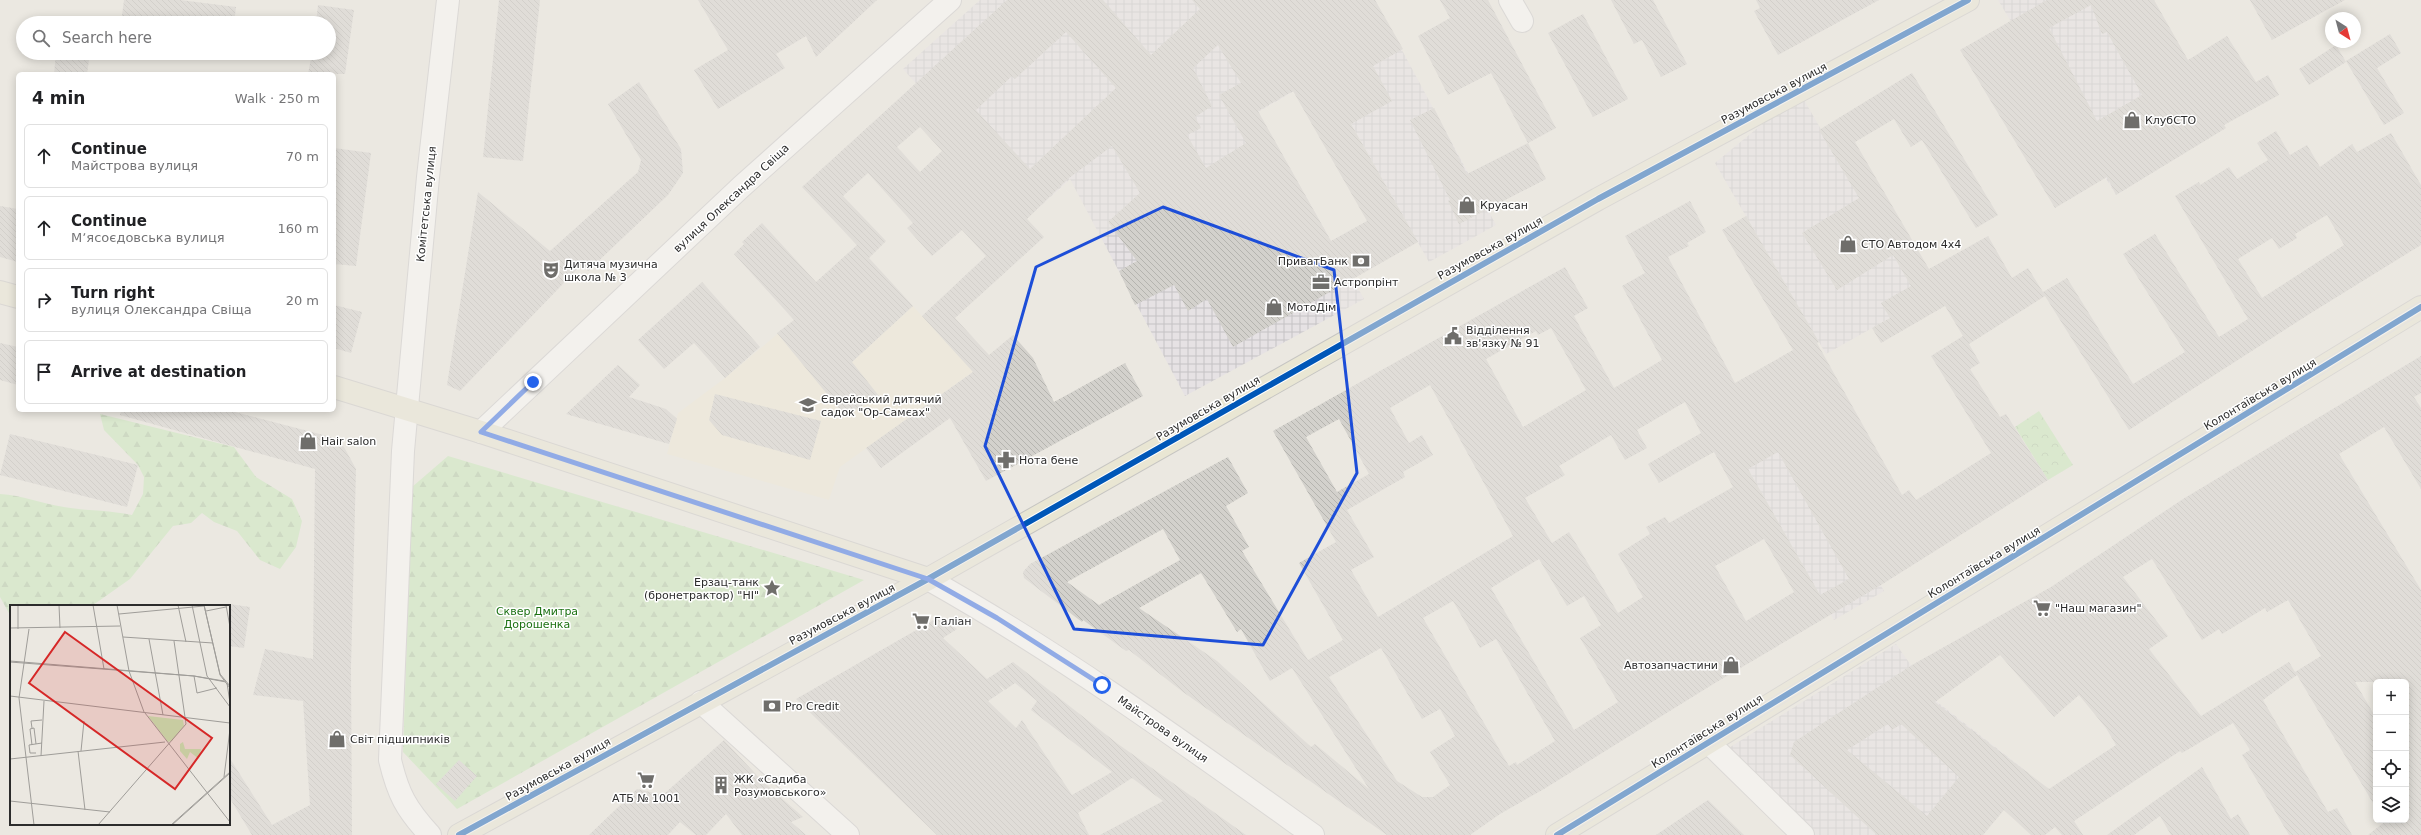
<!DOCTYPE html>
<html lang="en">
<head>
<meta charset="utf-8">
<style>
	body { margin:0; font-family:"DejaVu Sans",sans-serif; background:#f6f6f6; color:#202124 }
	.controls { position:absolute; right:12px; bottom:12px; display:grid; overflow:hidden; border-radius:6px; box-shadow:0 2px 10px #0003 }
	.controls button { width:36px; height:36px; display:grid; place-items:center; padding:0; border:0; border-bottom:1px solid #e0e0e0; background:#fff; color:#202124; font:20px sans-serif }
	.compass { position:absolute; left:2325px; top:12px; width:36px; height:36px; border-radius:50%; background:#fff; box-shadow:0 2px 10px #0003; rotate:144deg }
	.stop { position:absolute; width:12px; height:12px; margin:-9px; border:3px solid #2563eb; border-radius:50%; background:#fff }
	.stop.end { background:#2563eb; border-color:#fff; box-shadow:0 1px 4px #0008 }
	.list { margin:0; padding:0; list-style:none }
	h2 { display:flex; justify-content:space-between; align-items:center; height:52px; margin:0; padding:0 16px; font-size:17px }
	h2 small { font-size:13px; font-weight:400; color:#757577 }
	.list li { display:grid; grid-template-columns:26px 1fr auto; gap:12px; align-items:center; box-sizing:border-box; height:64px; margin:0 8px 8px; padding:0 8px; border:1px solid #e0e0e0; border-radius:6px }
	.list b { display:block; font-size:15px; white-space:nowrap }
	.list p { margin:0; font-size:13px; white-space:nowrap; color:#757577 }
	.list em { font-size:13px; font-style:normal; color:#757577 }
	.icon { flex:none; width:22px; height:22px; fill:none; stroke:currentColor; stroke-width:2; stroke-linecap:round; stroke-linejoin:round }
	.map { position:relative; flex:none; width:2421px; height:835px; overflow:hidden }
	.search { position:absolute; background:#fff; box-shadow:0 2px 10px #0003; left:16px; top:16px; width:320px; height:44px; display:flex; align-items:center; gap:10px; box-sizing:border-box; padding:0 14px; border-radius:22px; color:#757577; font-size:15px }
	.panel { position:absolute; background:#fff; box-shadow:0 2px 10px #0003; left:16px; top:72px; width:320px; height:340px; border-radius:6px }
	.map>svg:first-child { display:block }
</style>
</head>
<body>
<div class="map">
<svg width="2421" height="835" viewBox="0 0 2421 835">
	<defs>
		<pattern id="industrial-grid" width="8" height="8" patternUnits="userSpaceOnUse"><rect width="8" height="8" fill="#e6e2e4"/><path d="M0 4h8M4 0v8" fill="none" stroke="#c5c2c4"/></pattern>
		<pattern id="forest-firs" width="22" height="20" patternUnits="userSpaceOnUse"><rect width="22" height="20" fill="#c6e9b7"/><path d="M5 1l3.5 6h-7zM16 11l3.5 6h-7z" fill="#aac89e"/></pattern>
		<pattern id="park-crowns" width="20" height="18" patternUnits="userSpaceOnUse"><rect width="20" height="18" fill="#c6e9b7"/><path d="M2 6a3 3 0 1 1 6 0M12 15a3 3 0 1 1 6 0" fill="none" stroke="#aac89e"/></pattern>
		<pattern id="building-back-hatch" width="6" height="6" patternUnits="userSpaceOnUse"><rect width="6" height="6" fill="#d3d1cc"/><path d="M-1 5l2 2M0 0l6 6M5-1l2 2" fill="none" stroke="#b5b4af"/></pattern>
	</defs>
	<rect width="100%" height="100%" fill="#ebe8e1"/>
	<!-- industrial -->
	<g fill="url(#industrial-grid)">
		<path d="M980 0H1375L1496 225 1429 262 1323 74 1258 112 1364 299 1185 396 1070 179 1033 213 903 69Z"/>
		<path d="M1998 0H2121L2201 142 2116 195Z"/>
		<path d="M1800 93 1920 301 1826 354 1715 163Z"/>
		<path d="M1773 392 1884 591 1834 620 1732 441Z"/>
		<path d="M1896 644 1936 701 2031 775 1983 835H1804L1727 749Z"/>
	</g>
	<!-- education -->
	<path fill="#efe9d5" d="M913 306 922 316 985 351 992 358 840 467 829 500 667 454 678 413 725 378 794 320 852 362Z"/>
	<!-- forest -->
	<g fill="url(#forest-firs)">
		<path d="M100 414 234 447 256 477 292 499 302 521 296 547 280 569 260 560 237 531 214 522 202 513 191 523 173 526 130 579 96 603 90 606H11L10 615 0 597V494C22 495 42 504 64 507 87 511 109 510 132 515L143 494 144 477 138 465 104 430Z"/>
		<path d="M448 456 864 580 457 809 403 752 412 487Z"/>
	</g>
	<!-- park -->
	<path fill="url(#park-crowns)" d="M2039 411 2073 465 2048 480 2015 427Z"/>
	<!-- building -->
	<g fill="url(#building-back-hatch)" fill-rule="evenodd">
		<path d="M124 0H180L236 7 234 23H121Z"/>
		<path d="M499 0H540L523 161 483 157Z"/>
		<path d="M698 0H877L816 57 806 36 776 54 785 68 718 109 694 70 728 50Z"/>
		<path d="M1007 0H1103L1151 55 1200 9 1192 0H1375L1403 49 1373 66 1392 101 1351 124 1418 242 1233 347 1207 299 1188 311 1174 285 1135 305 1119 271 1137 261 1108 222 1140 193 1112 146 1069 178 1027 219 1044 237 955 318 989 355 1013 335 1033 358 1054 402 1125 363 1143 396 986 481 950 418 881 468 866 448 973 372 922 316 986 256 962 230 932 256 907 228 913 223 868 173 843 196 886 241 869 258 913 306 852 362 879 396 845 416 777 333 794 320 734 254 744 244 742 242 762 223 816 282 857 245 802 187ZM1066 32 1116 88 1030 169 976 110 1012 76 1015 79ZM1218 45 1241 83 1219 95 1246 143 1206 168 1187 135 1201 128 1195 117 1212 106 1193 68ZM1293 91 1367 221 1331 241 1258 111ZM920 127 942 151 920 172 897 147Z"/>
		<path d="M1440 0H1488L1556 128 1528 143 1491 73 1448 95 1418 36 1450 18Z"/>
		<path d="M1611 0H1653L1687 64 1661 77 1642 40 1634 44Z"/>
		<path d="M1756 0H1879L1778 55 1754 11 1760 8Z"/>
		<path d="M2047 0H2154L2188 60 2227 36 2256 82 2268 75 2279 95 2224 125 2226 128 2116 195 2107 177 2055 208 1960 50ZM2091 5 2102 34 2107 32 2142 95 2097 121 2049 28Z"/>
		<path d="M2250 0H2345L2272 40Z"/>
		<path d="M318 5 354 10 345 74H308L312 53H329V23H316Z"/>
		<path d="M1583 14 1628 99 1593 117 1548 33Z"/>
		<path d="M2390 34 2401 53 2377 68 2404 113 2384 125 2346 61Z"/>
		<path d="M2336 45 2346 62 2309 85 2299 69Z"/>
		<path d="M56 53H90L87 74H54Z"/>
		<path d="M1912 73 1998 215 1976 228 1922 140 1911 147 1894 119 1855 142 1929 269 1988 236 2012 278 2028 268 2043 292 2067 278 2133 384 2185 352 2123 254 2155 234 2219 337 2248 319 2175 196 2199 182 2200 185 2229 167 2237 179 2268 160 2257 143 2276 131 2290 155 2307 145 2320 167 2352 144 2357 152 2391 133 2421 185V245L2311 313 2129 430 2045 296 1969 344 1980 363 1970 369 2000 417 2006 414 2048 480 1881 585 1715 683 1544 789 1500 814 1470 835H1387L1183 692 1129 650 1126 651 1083 620 1082 622 1024 578 1023 572 1030 564 1228 457 1248 493 1226 506 1249 547 1242 551 1308 660 1343 640 1299 563 1336 542 1273 431 1565 267 1588 308 1574 316 1614 388 1662 360 1622 286 1645 273 1625 236 1690 201 1706 232 1687 243 1689 246 1668 257 1735 383 1793 350 1722 230 1746 216 1819 342 1817 343 1902 495 1909 490 1916 500 1991 453 1931 356 1963 336 1945 306 1881 343 1872 328 1890 318 1881 303 1911 286 1893 255 1837 290 1802 233 1859 198 1819 130ZM2327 215 2344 245 2262 298 2238 259 2272 238 2279 249 2297 238 2295 234ZM1551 328 1586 390 1523 427 1486 359 1536 331 1538 335ZM1430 385 1513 536 1378 617 1351 570 1374 557 1347 510 1405 477 1403 472 1433 455 1422 435 1409 443 1390 408ZM1685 402 1701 433 1648 464 1659 483 1714 452 1733 487 1669 523 1665 517 1646 527 1650 534 1618 554 1643 597 1618 613 1569 532 1552 543 1525 498 1565 475 1559 466 1611 435 1625 460 1647 448 1637 430ZM1339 419 1369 474 1337 492 1306 437ZM1778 452 1849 579 1820 595 1748 469ZM1163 529 1180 560 1099 605 1067 582ZM1764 539 1794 592 1746 621 1715 566ZM1539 559 1567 606 1584 596 1601 625 1580 638 1618 702 1574 730 1491 588ZM1201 573 1237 632 1241 629 1270 681 1292 668 1369 789 1315 744 1311 747 1217 661 1139 608ZM1453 601 1480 648 1496 639 1555 741 1517 765 1516 762 1509 766 1423 618ZM1381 648 1422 719 1440 709 1455 736 1430 752 1450 785 1433 797H1422L1397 781 1329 677Z"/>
		<path d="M639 82 681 149 683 173 668 195 588 271 582 264 460 391 447 385 478 192 550 251 638 172 641 160 608 104Z"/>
		<path d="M1434 108 1467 174 1528 143 1546 179 1459 224 1448 201 1450 200 1410 120Z"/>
		<path d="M334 148 371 153 356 266 334 264Z"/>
		<path d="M0 206 18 209V262L0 257Z"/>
		<path d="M702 282 760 347 725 378 694 343 664 369 638 340Z"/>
		<path d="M334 305 362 312 351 353 334 348Z"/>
		<path d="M0 343 18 347V385L0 380Z"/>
		<path d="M2421 356V393L2414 397 2421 408V489L2384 427 2339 454 2421 590V835H2368L2387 820H2406V682H2355L2376 718V808L2297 675 2263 700 2328 812 2337 808 2352 835H2289L2242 755 2250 750 2233 723 2182 753 2180 751 2074 821 2083 835H2062L2055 827 2045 835H2031L2004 810 1983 835H1877L1790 755 1794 742 1912 665 2051 587 2183 499ZM2152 559 2202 640 2219 629 2222 634 2265 608 2267 612 2288 600 2321 656 2295 672 2289 662 2201 716 2149 649 2168 636 2123 577ZM2000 655 2054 717 2079 695 2106 728 2116 745 2049 789 1935 702ZM1888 724 1892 730 1901 724 1959 777 1927 816 1847 750Z"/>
		<path d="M618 365 640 385 629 397 666 409 677 419 669 444 566 414Z"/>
		<path d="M715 394 821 421 810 460 722 435 709 420Z"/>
		<path d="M121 410H227L331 437 344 447 356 469 351 667 352 835H252L229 797V757L272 825 310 805 303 701 253 695 265 649 313 659 315 469 120 415Z"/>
		<path d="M10 434 138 465 127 507 0 475Z"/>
		<path d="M229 604 250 607 244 648 229 646Z"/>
		<path d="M939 617 957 629 943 638 987 679 1013 662 1118 744 1246 835H1100L1163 801 1132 778 1078 813 1089 835H937L796 699ZM1015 683 1037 701 1031 710 1112 772 1072 795 1022 720 1016 728 988 701 1003 691 999 685 1005 690Z"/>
		<path d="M724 740 762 781 803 817 791 822 806 835H742L726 814 706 835H696L680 822 668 835H589L637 789 663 795Z"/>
		<path d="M459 760 477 776 455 801 436 784Z"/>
		<path d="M2202 767 2231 819 2238 814 2250 835H2171L2160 816 2134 835H2107Z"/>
		<path d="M1708 800 1744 835H1656Z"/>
	</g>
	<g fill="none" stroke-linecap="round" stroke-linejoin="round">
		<!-- minor casing -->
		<g stroke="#c8c7c7" stroke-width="24">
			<g id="minor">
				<path d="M1510 0 1522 21"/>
				<path d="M481 432 741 187 950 0"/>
				<path d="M928 579C1063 655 1187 745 1313 835"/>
				<path d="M701 702 848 835"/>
				<path d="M1708 742 1803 835"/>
				<path d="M430 835C406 809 398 794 390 760L403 451 428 177 448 0"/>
			</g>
		</g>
		<!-- major casing -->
		<g stroke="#c6c5c2" stroke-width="24">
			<g id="major">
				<path d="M0 292 18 297"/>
				<path d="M334 387 481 432 928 579"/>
				<path d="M459 835 928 579 1598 199 1968 0"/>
				<path d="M1557 835 2421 307"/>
			</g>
		</g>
		<!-- minor -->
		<use href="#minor" stroke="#fcfcfa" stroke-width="22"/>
		<!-- major -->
		<use href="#major" stroke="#e9e6d3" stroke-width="22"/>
		<!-- tram -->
		<g stroke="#dedee0" stroke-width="1">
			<path d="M1547 835 2421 301"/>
			<path d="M1568 835 2421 314"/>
		</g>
		<!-- cycleway casing -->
		<g stroke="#fff" stroke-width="8">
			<g id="cycleway">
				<path d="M459 835 928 579 1598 199 1968 0"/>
				<path d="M1557 835 2421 307"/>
			</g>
		</g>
		<!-- cycleway -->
		<use href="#cycleway" stroke="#0057b8" stroke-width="6"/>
	</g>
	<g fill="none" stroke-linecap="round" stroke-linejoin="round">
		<!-- route -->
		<path stroke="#2563eb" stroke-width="5" d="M533 382 481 432 928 579 997 618 1102 685"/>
	</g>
	<!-- marked area -->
	<path d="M0 0H2421V835H0ZM1163 207 1334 270 1357 473 1263 645 1074 629 985 446 1036 267Z" fill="#ebe8e1" fill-opacity=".55" fill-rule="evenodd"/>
	<path fill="none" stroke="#1d4ed8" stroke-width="3" stroke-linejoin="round" d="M1163 207 1334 270 1357 473 1263 645 1074 629 985 446 1036 267Z"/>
	<!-- icons -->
	<defs>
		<g id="shop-bare" transform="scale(1.38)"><path d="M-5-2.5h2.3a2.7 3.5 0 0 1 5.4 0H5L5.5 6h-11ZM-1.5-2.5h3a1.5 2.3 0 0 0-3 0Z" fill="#6f6e6b" stroke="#fff" stroke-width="2.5" paint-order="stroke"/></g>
		<g id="bank-bare" transform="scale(1.38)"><path d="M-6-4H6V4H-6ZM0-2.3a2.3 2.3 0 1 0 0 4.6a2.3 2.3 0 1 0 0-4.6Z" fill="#6f6e6b" stroke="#fff" stroke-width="2.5" paint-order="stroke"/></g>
		<g id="theatre-bare" transform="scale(1.38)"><path d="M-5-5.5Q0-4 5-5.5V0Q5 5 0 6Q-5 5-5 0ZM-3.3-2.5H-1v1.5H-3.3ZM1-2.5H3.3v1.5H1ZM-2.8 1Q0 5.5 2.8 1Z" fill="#6f6e6b" stroke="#fff" stroke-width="2.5" paint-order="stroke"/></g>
		<g id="office-bare" transform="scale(1.38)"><path d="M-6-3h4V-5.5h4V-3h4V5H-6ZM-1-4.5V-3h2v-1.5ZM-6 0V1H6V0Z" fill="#6f6e6b" stroke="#fff" stroke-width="2.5" paint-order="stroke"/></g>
		<g id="civic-bare" transform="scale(1.38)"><path d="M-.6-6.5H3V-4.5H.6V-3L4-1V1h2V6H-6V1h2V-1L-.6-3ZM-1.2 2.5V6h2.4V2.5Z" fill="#6f6e6b" stroke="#fff" stroke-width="2.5" paint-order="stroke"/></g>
		<g id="school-bare" transform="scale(1.38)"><path d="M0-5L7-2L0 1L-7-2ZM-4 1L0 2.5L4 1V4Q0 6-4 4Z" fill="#6f6e6b" stroke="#fff" stroke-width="2.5" paint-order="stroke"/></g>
		<g id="pharmacy-bare" transform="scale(1.38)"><path d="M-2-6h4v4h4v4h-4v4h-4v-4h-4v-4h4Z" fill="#6f6e6b" stroke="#fff" stroke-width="2.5" paint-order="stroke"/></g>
		<g id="sight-bare" transform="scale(1.38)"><path d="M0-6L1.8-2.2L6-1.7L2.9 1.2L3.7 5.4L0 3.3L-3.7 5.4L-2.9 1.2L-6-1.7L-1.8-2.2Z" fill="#6f6e6b" stroke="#fff" stroke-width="2.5" paint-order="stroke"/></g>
		<g id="supermarket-bare" transform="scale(1.38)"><path d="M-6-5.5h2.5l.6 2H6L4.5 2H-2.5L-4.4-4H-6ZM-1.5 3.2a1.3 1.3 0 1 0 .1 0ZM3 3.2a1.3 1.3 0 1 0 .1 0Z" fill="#6f6e6b" stroke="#fff" stroke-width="2.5" paint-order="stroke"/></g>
		<g id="building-bare" transform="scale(1.38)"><path d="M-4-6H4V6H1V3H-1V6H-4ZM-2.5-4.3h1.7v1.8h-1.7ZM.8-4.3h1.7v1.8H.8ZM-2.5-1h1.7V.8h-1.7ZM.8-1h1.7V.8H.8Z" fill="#6f6e6b" stroke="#fff" stroke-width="2.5" paint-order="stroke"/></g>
	</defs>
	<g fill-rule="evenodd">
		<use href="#shop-bare" x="2132" y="120"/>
		<use href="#shop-bare" x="1467" y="205"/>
		<use href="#shop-bare" x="1848" y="244"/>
		<use href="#bank-bare" x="1361" y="261"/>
		<use href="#theatre-bare" x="551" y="270"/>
		<use href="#office-bare" x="1321" y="282"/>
		<use href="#shop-bare" x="1274" y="307"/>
		<use href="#civic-bare" x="1453" y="336"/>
		<use href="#school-bare" x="808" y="405"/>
		<use href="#shop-bare" x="308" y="441"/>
		<use href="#pharmacy-bare" x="1006" y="460"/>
		<use href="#sight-bare" x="772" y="588"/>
		<use href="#supermarket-bare" x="2042" y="608"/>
		<use href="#supermarket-bare" x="921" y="621"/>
		<use href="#shop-bare" x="1731" y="665"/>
		<use href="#bank-bare" x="772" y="706"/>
		<use href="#shop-bare" x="337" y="739"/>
		<use href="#supermarket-bare" x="646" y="780"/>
		<use href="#building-bare" x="721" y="785"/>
	</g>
	<g text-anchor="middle" stroke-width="3" stroke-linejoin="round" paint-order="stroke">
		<!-- street labels -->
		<g font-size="11" fill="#2c2c2c" stroke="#fff">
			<text transform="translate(1774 93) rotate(-28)" y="4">Разумовська вулиця</text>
			<text transform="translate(731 198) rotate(-43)" y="4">вулиця Олександра Свіща</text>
			<text transform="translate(426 204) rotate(-84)" y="4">Комітетська вулиця</text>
			<text transform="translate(1490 248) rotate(-29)" y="4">Разумовська вулиця</text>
			<text transform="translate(2260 394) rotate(-31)" y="4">Колонтаївська вулиця</text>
			<text transform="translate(1208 408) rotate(-30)" y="4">Разумовська вулиця</text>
			<text transform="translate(1984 562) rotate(-31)" y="4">Колонтаївська вулиця</text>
			<text transform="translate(842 614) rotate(-28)" y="4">Разумовська вулиця</text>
			<text transform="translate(1163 729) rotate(35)" y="4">Майстрова вулиця</text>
			<text transform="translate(1707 731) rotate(-32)" y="4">Колонтаївська вулиця</text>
			<text transform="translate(558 769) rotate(-29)" y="4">Разумовська вулиця</text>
		</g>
		<!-- poi labels -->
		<g font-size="11" fill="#2c2c2c" stroke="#fff" text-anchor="start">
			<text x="2145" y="124">КлубСТО</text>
			<text x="1480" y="209">Круасан</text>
			<text x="1861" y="248">СТО Автодом 4х4</text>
			<text x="1348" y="265" text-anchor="end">ПриватБанк</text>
			<text x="564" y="268">Дитяча музична<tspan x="564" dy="13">школа № 3</tspan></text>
			<text x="1334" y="286">Астропрінт</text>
			<text x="1287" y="311">МотоДім</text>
			<text x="1466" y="334">Відділення<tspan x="1466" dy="13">зв'язку № 91</tspan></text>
			<text x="821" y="403">Єврейський дитячий<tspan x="821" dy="13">садок "Ор-Самєах"</tspan></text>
			<text x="321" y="445">Hair salon</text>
			<text x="1019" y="464">Нота бене</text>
			<text x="759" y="586" text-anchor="end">Ерзац-танк<tspan x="759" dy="13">(бронетрактор) "НІ"</tspan></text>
			<text x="2055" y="612">"Наш магазин"</text>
			<text x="934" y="625">Галіан</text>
			<text x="1718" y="669" text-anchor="end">Автозапчастини</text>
			<text x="785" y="710">Pro Credit</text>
			<text x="350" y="743">Світ підшипників</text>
			<text x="734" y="783">ЖК «Садиба<tspan x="734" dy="13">Розумовського»</tspan></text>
			<text x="646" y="802" text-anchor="middle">АТБ № 1001</text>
		</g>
		<!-- park labels -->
		<g font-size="11" fill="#1c7113" stroke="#fff">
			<text x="537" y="615">Сквер Дмитра<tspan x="537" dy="13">Дорошенка</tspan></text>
		</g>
	</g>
	<!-- overview -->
	<g transform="translate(10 605)">
		<rect width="220" height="220" fill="#ebe8e1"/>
		<path d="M138 111 173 115 174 121 162 136 158 137ZM173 137 175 144H191L189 154 180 147 177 154 170 146V139Z" fill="#c6e9b7"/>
		<path fill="none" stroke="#9f9d99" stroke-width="1" d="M8 0V24M49 0 50 23M83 0 94 64M107 0 119 66 134 107M168 0 176 37M182 0 197 71 220 102M194 0 210 69 220 81M194 0 210 70 220 83M216 0 220 22M196 6 216 2M109 9 194 1M0 23 110 21M19 24 9 93 24 220M113 32 203 38M139 34 153 110M0 56 184 71 216 77M0 57 184 71 214 76M184 71 187 88 207 83M217 78 220 98M0 91 220 118M135 108 220 217M22 123 21 116 32 115M22 140 20 124 24 123 26 139M68 146 75 205M71 146 74 116M26 148H20L19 140 32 138M31 151 34 96M0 154 155 137M214 172 220 124M0 196 100 207M88 220 176 119 164 36M161 220 220 167M162 220 220 168"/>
		<path fill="#d62828" fill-opacity="0.15" stroke="#d62828" stroke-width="2" d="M55 27 202 133 165 184 19 78Z"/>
		<rect width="220" height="220" fill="none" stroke="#2c2c2c" stroke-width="2"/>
	</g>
</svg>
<div class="controls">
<button>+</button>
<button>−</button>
<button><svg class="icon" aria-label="locate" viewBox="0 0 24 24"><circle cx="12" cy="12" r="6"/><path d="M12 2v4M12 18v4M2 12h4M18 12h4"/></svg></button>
<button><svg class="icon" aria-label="layers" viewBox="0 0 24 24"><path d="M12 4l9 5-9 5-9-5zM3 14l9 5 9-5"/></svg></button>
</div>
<svg class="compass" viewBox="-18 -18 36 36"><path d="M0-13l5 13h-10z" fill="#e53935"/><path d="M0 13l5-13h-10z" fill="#757577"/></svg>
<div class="stop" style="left:1102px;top:685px"></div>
<div class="stop end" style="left:533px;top:382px"></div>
<div class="search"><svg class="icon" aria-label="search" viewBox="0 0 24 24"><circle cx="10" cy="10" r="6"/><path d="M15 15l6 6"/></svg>Search here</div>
<section class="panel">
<h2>4 min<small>Walk · 250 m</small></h2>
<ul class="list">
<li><svg class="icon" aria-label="ahead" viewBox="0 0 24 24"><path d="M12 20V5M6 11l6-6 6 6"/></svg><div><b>Continue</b><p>Майстрова вулиця</p></div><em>70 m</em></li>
<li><svg class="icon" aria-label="ahead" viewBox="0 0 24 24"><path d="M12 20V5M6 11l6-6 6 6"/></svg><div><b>Continue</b><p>Мʼясоєдовська вулиця</p></div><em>160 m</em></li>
<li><svg class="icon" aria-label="right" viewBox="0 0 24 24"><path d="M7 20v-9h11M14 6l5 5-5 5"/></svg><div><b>Turn right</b><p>вулиця Олександра Свіща</p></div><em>20 m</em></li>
<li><svg class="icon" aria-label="arrive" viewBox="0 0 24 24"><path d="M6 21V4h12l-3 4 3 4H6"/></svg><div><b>Arrive at destination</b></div></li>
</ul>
</section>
</div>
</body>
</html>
